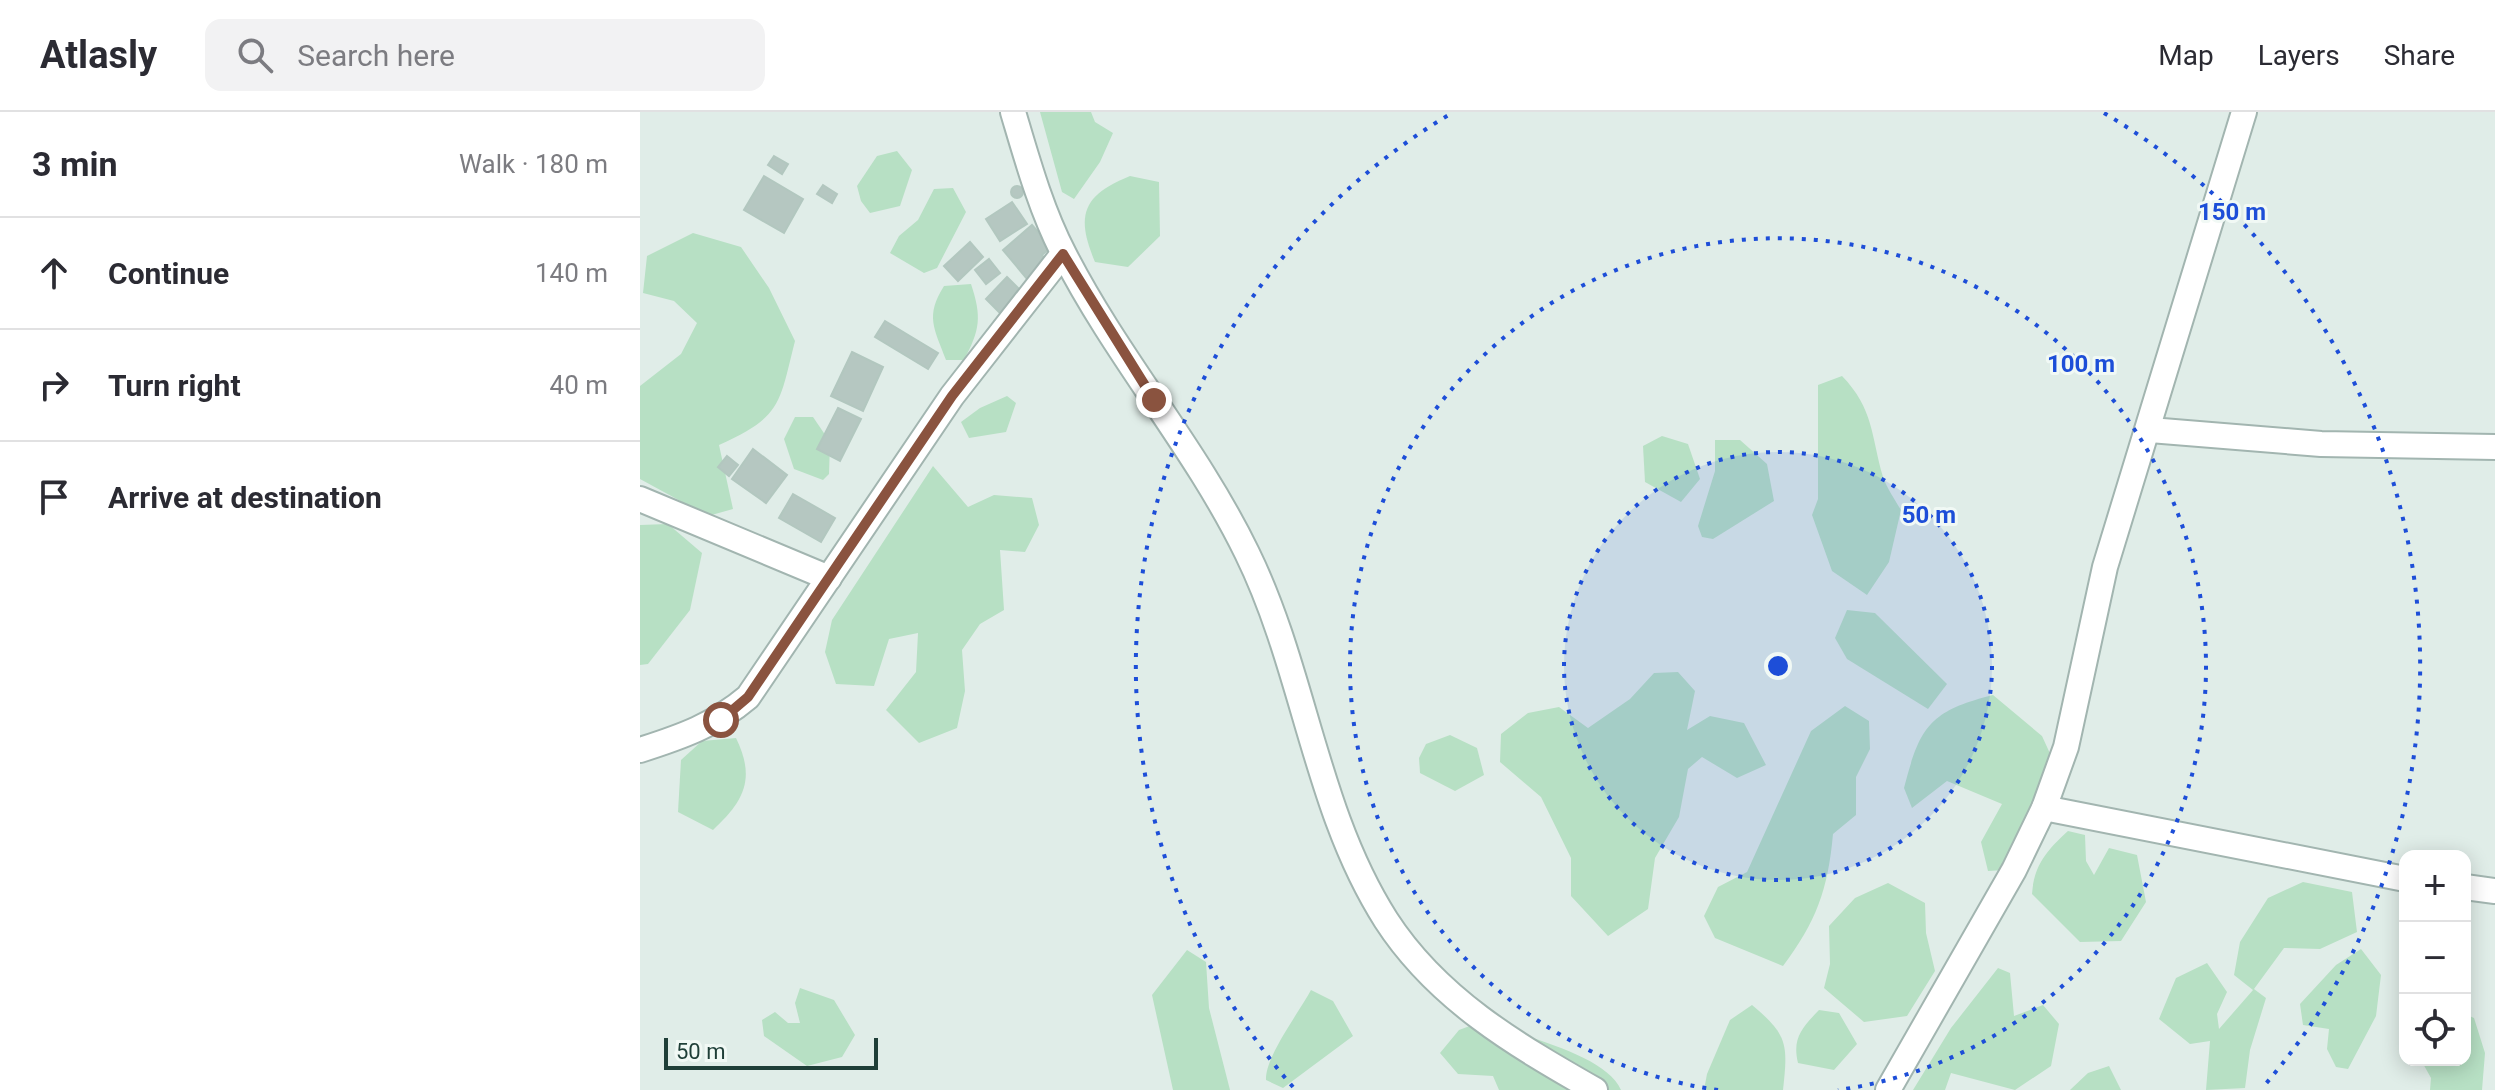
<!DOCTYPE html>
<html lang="en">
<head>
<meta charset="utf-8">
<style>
	body { margin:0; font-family:Roboto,sans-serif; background:#f2f2f3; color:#2b2b33 }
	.controls { position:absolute; right:24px; bottom:24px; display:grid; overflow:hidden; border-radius:16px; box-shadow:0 4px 20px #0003 }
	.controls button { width:72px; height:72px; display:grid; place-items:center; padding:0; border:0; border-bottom:2px solid #e1e1e2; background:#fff; color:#2b2b33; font:40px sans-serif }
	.scale { position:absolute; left:24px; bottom:20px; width:214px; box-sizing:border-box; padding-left:8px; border:4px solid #1f3f38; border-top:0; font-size:22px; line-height:28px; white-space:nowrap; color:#1f3f38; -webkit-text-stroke:6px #f1f9f5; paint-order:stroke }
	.stop { position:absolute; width:24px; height:24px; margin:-18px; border:6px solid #8a533f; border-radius:50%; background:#fff }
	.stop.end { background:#8a533f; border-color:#fff; box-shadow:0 2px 8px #0008 }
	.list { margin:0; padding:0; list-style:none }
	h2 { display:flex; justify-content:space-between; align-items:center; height:104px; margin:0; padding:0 32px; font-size:34px }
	h2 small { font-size:26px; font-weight:400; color:#7c7c81 }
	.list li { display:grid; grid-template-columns:52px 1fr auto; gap:24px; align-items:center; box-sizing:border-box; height:112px; padding:0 32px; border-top:2px solid #e1e1e2 }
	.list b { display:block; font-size:30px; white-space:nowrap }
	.list em { font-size:26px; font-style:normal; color:#7c7c81 }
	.icon { flex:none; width:44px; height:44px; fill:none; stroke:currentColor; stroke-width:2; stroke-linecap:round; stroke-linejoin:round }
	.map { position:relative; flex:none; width:1855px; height:978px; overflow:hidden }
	header { display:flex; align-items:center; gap:48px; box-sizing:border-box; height:112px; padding:0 40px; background:#fff; border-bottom:2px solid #e1e1e2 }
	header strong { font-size:38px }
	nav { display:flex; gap:44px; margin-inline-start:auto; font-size:28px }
	.search { width:560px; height:72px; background:#f2f2f3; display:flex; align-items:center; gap:20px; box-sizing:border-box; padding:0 28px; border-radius:16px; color:#7c7c81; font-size:30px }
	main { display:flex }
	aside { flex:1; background:#fff }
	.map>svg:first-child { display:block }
</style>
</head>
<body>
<header>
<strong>Atlasly</strong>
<div class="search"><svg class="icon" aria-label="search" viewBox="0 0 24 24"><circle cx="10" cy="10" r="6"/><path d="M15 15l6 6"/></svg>Search here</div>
<nav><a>Map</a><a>Layers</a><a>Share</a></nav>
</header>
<main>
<aside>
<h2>3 min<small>Walk · 180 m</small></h2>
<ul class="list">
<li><svg class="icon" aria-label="ahead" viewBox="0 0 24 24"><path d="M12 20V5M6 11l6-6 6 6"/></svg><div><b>Continue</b></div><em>140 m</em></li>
<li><svg class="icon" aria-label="right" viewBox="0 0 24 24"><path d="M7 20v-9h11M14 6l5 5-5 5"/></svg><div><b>Turn right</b></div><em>40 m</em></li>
<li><svg class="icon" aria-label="arrive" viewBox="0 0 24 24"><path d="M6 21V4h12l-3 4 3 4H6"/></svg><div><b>Arrive at destination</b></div></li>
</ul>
</aside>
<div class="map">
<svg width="1855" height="978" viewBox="0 0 1855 978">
	<rect width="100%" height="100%" fill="#e0ede8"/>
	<!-- green -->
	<g fill="#b7e0c4">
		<path d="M400 0H451L455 10 473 21 460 50 434 87 422 80Z"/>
		<path d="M257 39 272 58 260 94 230 101 221 89 217 74 237 44Z"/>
		<path d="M490 64 519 70 520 124 488 155 455 150C435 103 443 83 490 64Z"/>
		<path d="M313 76 326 100 297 156 284 161 250 141 259 124 278 108 294 77Z"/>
		<path d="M53 121 101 135 129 176 155 229C139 292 142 305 79 333L93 397 68 404 0 367V274L41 242 57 211 34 189 3 181 7 144Z"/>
		<path d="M331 172C342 205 340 218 324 248H306C294 216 285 204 304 174Z"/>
		<path d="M1202 264C1234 297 1231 324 1243 365 1247 376 1255 388 1261 398L1249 450 1227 483 1192 459 1172 403 1178 387V273Z"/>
		<path d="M367 284 376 291 366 320 329 326 321 310 340 296Z"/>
		<path d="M155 305H173L190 330 189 362 183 368 154 357 144 327Z"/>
		<path d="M1022 324 1048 332 1060 367 1041 390 1005 370 1003 334Z"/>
		<path d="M1075 328H1100L1127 352 1134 389 1073 427 1062 425 1058 414 1075 359Z"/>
		<path d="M293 354 328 395 354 383 392 386 399 413 385 440 360 438 364 498 340 512 322 538 325 579 317 616 279 631 246 598 276 560 278 521 249 527 234 574 196 572 185 540 192 508Z"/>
		<path d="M28 412 62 441 50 498 8 552 0 553V413Z"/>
		<path d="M1207 498 1235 501 1307 572 1288 597 1207 547 1195 526Z"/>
		<path d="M1038 560 1055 579 1047 618 1070 604 1104 611 1126 653 1097 666 1062 645 1048 657 1039 705 1015 746 1008 797 968 824 931 784V746L901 685 860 650 861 622 888 601 919 595 948 616 990 587 1014 561Z"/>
		<path d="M1353 583 1402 624 1423 670 1409 718 1364 758 1348 759 1341 730 1362 692 1307 669 1272 696 1264 676C1280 614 1290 599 1353 583Z"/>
		<path d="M1205 594 1229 609 1230 637 1216 665V703L1193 722C1188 778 1176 810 1143 854L1075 826 1064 804 1078 775 1107 760 1171 619Z"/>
		<path d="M810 623 837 636 844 663 815 679 780 661 779 646 786 632Z"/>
		<path d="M96 626C116 667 104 689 73 718L38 700 41 648 62 629Z"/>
		<path d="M1428 719 1445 723 1446 749 1454 763 1469 736 1497 743 1506 790 1481 829 1440 830 1392 782C1394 753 1407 738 1428 719Z"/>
		<path d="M1663 770 1712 780 1717 820 1680 837 1644 836 1614 877 1626 886 1610 938 1605 976 1566 978 1570 929 1550 932 1519 907 1536 866 1567 851 1587 880 1577 902 1579 917 1613 878 1594 863 1600 830 1628 786Z"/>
		<path d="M1248 771 1285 791 1286 821 1295 859 1267 904 1224 910 1184 876 1190 852 1189 814 1215 786Z"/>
		<path d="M1721 837 1741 863 1736 904 1708 957 1696 955 1687 937 1689 917 1663 913 1660 892 1696 853Z"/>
		<path d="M547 838 566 850 569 896 590 978H533L512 883Z"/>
		<path d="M1358 856 1370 861 1374 904 1403 893 1419 912 1411 954 1375 978 1311 961 1305 978H1273L1311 916Z"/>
		<path d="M160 876 194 888 215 923 202 945 167 954 124 924 122 908 135 900 148 911H160L155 891Z"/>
		<path d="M671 878 693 889 713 924 643 976 626 968C625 945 658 902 671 878Z"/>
		<path d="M1112 893C1148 923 1148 932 1143 978H1064L1067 962 1090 908Z"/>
		<path d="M1179 898 1199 901 1217 932 1194 958 1158 951C1152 926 1162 916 1179 898Z"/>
		<path d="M1825 902 1834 906 1845 941 1842 978H1790L1791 966 1781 948H1825Z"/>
		<path d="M843 909C880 924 966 942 981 978H859L853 964 818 962 800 941 819 918Z"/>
		<path d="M1469 954 1481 978H1430L1448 961Z"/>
	</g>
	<!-- building -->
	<g fill="#b5c7c1" stroke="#b2c7bf" stroke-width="2">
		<path d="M134 44 148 52 142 62 128 53Z"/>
		<path d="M124 64 163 87 144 121 104 98Z"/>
		<path d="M183 73 197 82 192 91 177 82Z"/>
		<circle cx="377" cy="80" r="6"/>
		<path d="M372 90 387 112 360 129 346 107Z"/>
		<path d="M392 113 411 135 402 143 408 151 388 168 363 138Z"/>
		<path d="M330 130 343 145 318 169 304 154Z"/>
		<path d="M349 147 360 161 346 172 335 158Z"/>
		<path d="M367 165 383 181 361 202 346 187Z"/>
		<path d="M245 209 298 241 288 257 235 225Z"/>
		<path d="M212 240 243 255 223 299 191 284Z"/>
		<path d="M198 296 221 307 200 349 177 337Z"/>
		<path d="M113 337 147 363 126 391 92 367Z"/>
		<path d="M87 344 98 353 89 364 78 355Z"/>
		<path d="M153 382 195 406 181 430 139 406Z"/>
	</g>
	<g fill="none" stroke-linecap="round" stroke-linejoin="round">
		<!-- street casing -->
		<g stroke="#a2b5b0" stroke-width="28">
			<g id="street">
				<path d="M373 0C387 47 401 98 424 142 477 246 556 336 607 441 665 559 675 697 746 808 797 887 876 933 955 978"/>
				<path d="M1510 318 1681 332 1855 335"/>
				<path d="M0 387 189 466"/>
				<path d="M0 638C41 625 75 613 108 585L312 284 423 142"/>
				<path d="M1404 696 1765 767"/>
				<path d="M1825 775 1855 779"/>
				<path d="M1248 978 1374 758 1404 696 1426 635 1465 455 1604 0"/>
			</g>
		</g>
		<!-- street -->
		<use href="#street" stroke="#fff" stroke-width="24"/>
	</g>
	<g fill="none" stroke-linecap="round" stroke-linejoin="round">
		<!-- route -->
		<path stroke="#8a533f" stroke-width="10" d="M81 608 108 585 312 284 423 142 514 288"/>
	</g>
	<!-- distance rings -->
	<circle cx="1138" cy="554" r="214" fill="#1d4ed8" fill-opacity=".12"/>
	<g fill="none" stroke="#1d4ed8" stroke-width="4" stroke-dasharray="4 8">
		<circle cx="1138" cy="554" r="214"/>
		<path d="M1078 978A428 428 0 1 1 1198 978"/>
		<path d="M653 975A642 642 0 0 1 812 1M1464 1A642 642 0 0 1 1623 975"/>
	</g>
	<circle cx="1138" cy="554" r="12" fill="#1d4ed8" stroke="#f1f9f5" stroke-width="4"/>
	<g font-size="24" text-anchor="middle" font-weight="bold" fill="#1d4ed8" stroke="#f1f9f5" stroke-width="6" stroke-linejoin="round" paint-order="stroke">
		<text x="1592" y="108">150 m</text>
		<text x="1441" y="260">100 m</text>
		<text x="1289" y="411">50 m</text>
	</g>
</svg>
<div class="controls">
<button>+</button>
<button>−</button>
<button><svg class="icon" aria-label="locate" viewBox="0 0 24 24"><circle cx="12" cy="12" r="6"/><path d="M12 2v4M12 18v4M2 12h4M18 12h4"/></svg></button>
</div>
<div class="scale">50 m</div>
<div class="stop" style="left:81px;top:608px"></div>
<div class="stop end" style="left:514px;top:288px"></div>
</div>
</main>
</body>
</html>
